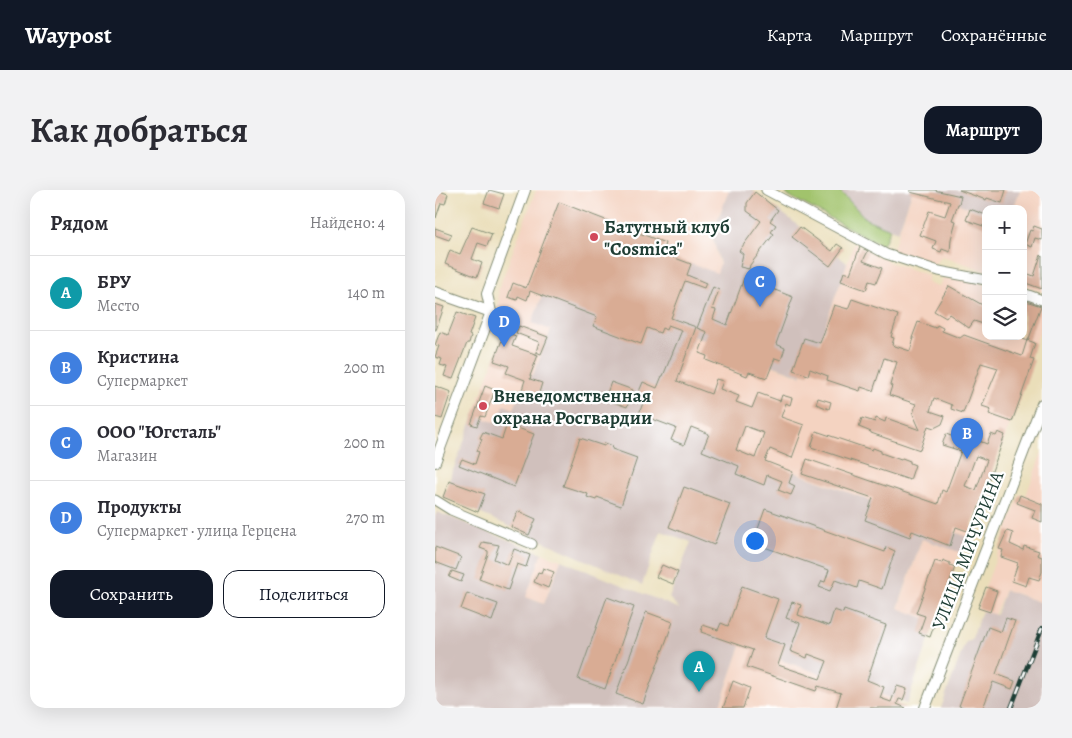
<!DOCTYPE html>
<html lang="ru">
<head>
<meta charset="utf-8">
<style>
	body { margin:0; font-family:Alegreya,serif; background:#f2f2f3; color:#2b2b33 }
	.controls { position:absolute; right:15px; top:15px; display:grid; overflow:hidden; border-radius:10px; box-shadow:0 5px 20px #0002 }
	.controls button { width:45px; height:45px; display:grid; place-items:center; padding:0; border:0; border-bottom:1px solid #e1e1e2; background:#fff; color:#2b2b33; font:25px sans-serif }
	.you { position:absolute; left:319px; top:350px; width:18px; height:18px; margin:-12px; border:4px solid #fff; border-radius:50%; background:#1a73e8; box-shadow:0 0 0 8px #1a73e833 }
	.badge { display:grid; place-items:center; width:32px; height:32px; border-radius:50%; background:#111827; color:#fff; font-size:16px; font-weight:700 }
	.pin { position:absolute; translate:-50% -41px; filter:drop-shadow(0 1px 2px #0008) }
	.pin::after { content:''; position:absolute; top:26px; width:18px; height:15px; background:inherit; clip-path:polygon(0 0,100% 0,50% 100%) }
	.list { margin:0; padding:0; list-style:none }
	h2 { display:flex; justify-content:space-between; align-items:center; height:65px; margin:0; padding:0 20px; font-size:21px }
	h2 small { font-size:16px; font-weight:400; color:#7c7c81 }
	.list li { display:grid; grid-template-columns:32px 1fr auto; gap:15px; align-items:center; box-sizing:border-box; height:75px; padding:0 20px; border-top:1px solid #e1e1e2 }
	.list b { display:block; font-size:19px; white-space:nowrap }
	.list p { margin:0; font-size:16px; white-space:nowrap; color:#7c7c81 }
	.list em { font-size:16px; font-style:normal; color:#7c7c81 }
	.actions { display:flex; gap:10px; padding:15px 20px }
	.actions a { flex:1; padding:11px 0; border:1px solid #111827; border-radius:15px; text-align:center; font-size:18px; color:#111827 }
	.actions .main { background:#111827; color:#fff }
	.icon { flex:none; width:28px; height:28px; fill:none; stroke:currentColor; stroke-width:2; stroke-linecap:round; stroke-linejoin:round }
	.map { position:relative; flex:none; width:607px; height:518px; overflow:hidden; border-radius:15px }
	header { display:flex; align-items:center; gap:30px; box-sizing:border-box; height:70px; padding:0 25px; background:#111827; color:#fff }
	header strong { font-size:24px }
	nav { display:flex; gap:28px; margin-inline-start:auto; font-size:18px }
	.intro { display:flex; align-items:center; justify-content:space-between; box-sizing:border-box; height:120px; padding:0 30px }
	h1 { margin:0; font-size:35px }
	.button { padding:12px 22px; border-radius:15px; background:#111827; color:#fff; font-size:18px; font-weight:700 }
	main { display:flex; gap:30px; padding:0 30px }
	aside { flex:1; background:#fff; border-radius:15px; box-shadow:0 5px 20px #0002 }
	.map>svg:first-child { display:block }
</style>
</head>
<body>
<header>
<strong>Waypost</strong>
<nav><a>Карта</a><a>Маршрут</a><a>Сохранённые</a></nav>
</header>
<div class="intro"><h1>Как добраться</h1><a class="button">Маршрут</a></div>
<main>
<aside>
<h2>Рядом<small>Найдено: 4</small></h2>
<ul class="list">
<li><span class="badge" style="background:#0f9aa8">A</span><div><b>БРУ</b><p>Место</p></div><em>140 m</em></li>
<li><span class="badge" style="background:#3f7fe0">B</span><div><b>Кристина</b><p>Супермаркет</p></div><em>200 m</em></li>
<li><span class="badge" style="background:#3f7fe0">C</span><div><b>ООО &quot;Югсталь&quot;</b><p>Магазин</p></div><em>200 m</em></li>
<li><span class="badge" style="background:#3f7fe0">D</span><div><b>Продукты</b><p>Супермаркет · улица Герцена</p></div><em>270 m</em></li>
</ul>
<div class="actions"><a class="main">Сохранить</a><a>Поделиться</a></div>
</aside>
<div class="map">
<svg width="607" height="518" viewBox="0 0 607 518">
	<rect width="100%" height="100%" fill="#fff"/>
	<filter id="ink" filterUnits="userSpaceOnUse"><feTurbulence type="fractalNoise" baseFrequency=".02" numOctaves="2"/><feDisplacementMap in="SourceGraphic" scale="10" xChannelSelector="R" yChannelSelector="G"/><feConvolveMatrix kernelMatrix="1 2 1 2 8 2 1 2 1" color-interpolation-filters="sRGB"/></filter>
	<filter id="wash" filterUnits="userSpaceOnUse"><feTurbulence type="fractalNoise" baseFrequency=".0096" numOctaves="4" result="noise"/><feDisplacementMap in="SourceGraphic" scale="20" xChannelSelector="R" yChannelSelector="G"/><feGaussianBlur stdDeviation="1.12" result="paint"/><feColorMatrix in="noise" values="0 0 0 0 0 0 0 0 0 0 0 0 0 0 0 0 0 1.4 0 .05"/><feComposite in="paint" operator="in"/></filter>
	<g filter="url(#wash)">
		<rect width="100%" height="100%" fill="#eadeb9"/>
		<!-- built -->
		<g fill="#f4d3c1">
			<path d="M101 0H294L277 45 285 75 282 84 231 140 206 154 158 136 162 127 116 140 98 186 93 184 79 219 62 234 39 225 45 208 43 207 44 205H46L76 125 62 119 64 113 63 100Z"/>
			<path d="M585 0H607V102L588 95V19H578Z"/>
			<path d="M477 2 524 14 551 24V81L507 66 498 75 457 61Z"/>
			<path d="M419 53 454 72 493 85V93L504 96 508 88 533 90 551 95V146H588V108L607 115V134L595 169 599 170 533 347 251 242 228 186 245 183 259 146 365 186 366 183 373 185Z"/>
			<path d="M607 262V413L570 400 559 425 542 419 585 304 591 305Z"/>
			<path d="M487 349 525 362 500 432 463 419Z"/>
			<path d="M107 363 126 370 109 414 90 407Z"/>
			<path d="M306 456 464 510 461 518H284Z"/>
		</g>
		<!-- industrial -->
		<g fill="#d0c0bc">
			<path d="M294 0H316L320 2 412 73 373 185 367 183 366 186 259 146 245 183 232 178 251 242 533 347 527 363 487 349 463 418 500 432 472 514 306 456 284 518H0V327L2 322 107 363 91 407 109 414 126 370 245 419 234 408 256 352 226 341 207 395 8 307 39 225 62 233 69 215 79 219 93 184 98 185 116 140 97 133 107 106 162 127 159 136 206 154 212 138 225 143 227 138 231 139 256 74 282 83 285 74 277 45Z"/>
			<path d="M404 0H585L578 19H551V24L524 14 477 2 463 42 431 29Z"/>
			<path d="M570 400 607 413V518H506L530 453 537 448 547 421 561 425Z"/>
		</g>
		<!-- green -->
		<path fill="#a1c36c" stroke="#608050" d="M351 0H404L431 29 455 39 449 53 446 55 352 5Z"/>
		<g id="blocks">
			<!-- building -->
			<g fill="#d9ac94" fill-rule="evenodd">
				<path d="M2 0 13 4 10 14 6 13 1 28 0 5Z"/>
				<path d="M54 0 69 4 64 18 49 13Z"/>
				<path d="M475 0H499L526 6 524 14H523L517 30 521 31 516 49 515 62 507 59 506 62 498 59 501 51 485 45 494 21 510 26 515 12 475 2Z"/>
				<path d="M524 0H571L567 13 552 8 551 10Z"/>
				<path d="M320 2 343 20 335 31 341 35 336 42 339 44 315 75 314 79 305 77 308 64 304 61 326 31 312 21V13Z"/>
				<path d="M124 12 230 53 227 63 256 74 252 85 271 93 269 98 250 91 236 128 261 137 242 191 276 204 281 189 288 191 285 199 304 206 301 212 317 218 323 203 345 211 347 205 357 208 355 215 351 213 346 227 369 235 357 268 335 259 330 271 358 282 354 293 360 296 356 305 343 300 347 291 332 285 329 295 301 284 304 276 267 261 274 244 256 237 249 255 236 250 241 238 204 224 210 207 203 204 208 192 222 198 227 186H228L247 140 233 135 231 140 227 138 225 143 212 138 206 154 158 136 162 127 95 101 92 110 83 106 82 110 73 107 78 93 91 98ZM310 236 329 243 320 268 301 260Z"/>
				<path d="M535 19 551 25V37L531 30Z"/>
				<path d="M599 36 607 39V50L600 48 597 57 590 54 595 40 597 41Z"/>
				<path d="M37 37 57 44 52 56 43 53 37 69 47 73 42 87 10 74 15 60 25 64Z"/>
				<path d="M365 37 397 61 402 54 408 58 395 76 357 47Z"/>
				<path d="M0 38 17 44 14 50 0 45Z"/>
				<path d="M425 57 433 61 428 71 447 78 441 93 434 91 431 100 406 91 409 82 415 84Z"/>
				<path d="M606 65 607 66V99L588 92V82L599 86Z"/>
				<path d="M309 88 358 107 341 154 350 158 346 170 340 168 332 188 314 182 312 186 271 170 272 166 264 163 272 142 262 138 278 97 284 100 277 119 281 120 278 129 292 135Z"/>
				<path d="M514 96 551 117V135L539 131 534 138 514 124 511 128 499 121Z"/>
				<path d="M417 109 463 125 456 147 459 148 457 155 475 161 479 148H477L483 132 501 138 502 135 508 138 507 141 525 148 529 145 587 166 592 150 600 153 595 169 599 170 577 232 554 224 556 219 547 216 563 178 546 173 528 223 516 219 517 215 499 208 495 221 510 226 507 234 499 238 493 236 485 260 436 243V242L424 237 427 228 440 232 441 228 450 232 451 228 485 240 478 224 481 214 454 205 457 196 455 195 462 172 449 168 438 201 426 197 425 201 392 190 393 186 375 179 373 185 358 180 369 148 385 153 399 115 413 119Z"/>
				<path d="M591 111 606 116 593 151 588 149V118Z"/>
				<path d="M0 114 9 117 1 140H0Z"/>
				<path d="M22 122 40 128 34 145 36 146 34 153H32L18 189 9 186 12 177 5 175 7 169 0 167 4 156 0 155 5 142 13 145Z"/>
				<path d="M84 136 113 147 106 164 101 162 104 152 81 143Z"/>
				<path d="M70 142 81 146 77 156 103 165 95 186H96L95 189 107 193 103 206 87 200 90 190 71 183 74 176 59 171Z"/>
				<path d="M176 192 198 200 192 217 170 209Z"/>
				<path d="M0 196 16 202 7 229 0 227Z"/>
				<path d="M50 196 60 200 50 227 46 226 42 236 36 234Z"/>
				<path d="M383 208 396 212 394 219 381 214Z"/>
				<path d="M72 234 99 244 79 297 24 275 27 269 40 274 44 262 42 261 47 249 45 248 48 242 67 249Z"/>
				<path d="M381 241 437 260 438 258 446 261V263L466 270 467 268 475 271V273L480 275 475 290 376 257Z"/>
				<path d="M563 242 570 245 535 342 521 337 515 356 477 341 475 347 430 330 438 308 367 284 372 269 503 314 507 300 511 302 526 261 507 255 511 244 529 251 531 246 552 254 556 244 561 246ZM541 266 552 270 541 300 530 296Z"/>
				<path d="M145 248 169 256 170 253 178 256 177 259 202 268 186 316 162 307 161 310 152 307 153 304 128 296Z"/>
				<path d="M14 291 50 304 43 322 8 307Z"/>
				<path d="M249 297 295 314 279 355 234 337Z"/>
				<path d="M585 305 607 314V332L597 328 600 320 582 313Z"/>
				<path d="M330 319 450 362 451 357 460 361 447 399 424 391 422 398 400 390 395 401 384 397 387 391 390 392 394 380 318 353Z"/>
				<path d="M83 321 101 329 94 345 76 337Z"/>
				<path d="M572 341 578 343 575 354 588 360 589 356 604 361 602 365 607 367V382L604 390 594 387 591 396 577 391 583 373 566 367 568 360 564 359Z"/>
				<path d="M48 352 64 355 59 369 73 375 79 359 95 365 91 377 82 374 73 400 44 389 53 364V361L45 358Z"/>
				<path d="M0 357 26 367 21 380 0 372Z"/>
				<path d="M508 370 515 373V375L520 377 495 447 484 443 490 426 481 423 500 371 507 373Z"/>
				<path d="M227 375 243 382 238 394 221 387Z"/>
				<path d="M108 378 119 382 113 398 99 392 103 382 106 383Z"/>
				<path d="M17 381 29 385 26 392 14 387Z"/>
				<path d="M307 396 343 409 329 448 350 455 343 475 385 489 392 471 373 464 372 468 355 461 365 433 351 428 357 412 366 415 363 425 394 436 399 420 408 423 409 420 451 435 432 490 449 497 445 508 456 512 462 496 472 499 468 510 464 509 462 514 471 518H401L406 503 383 496 381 501 312 477 318 460 266 442 268 435 283 440 286 433 293 436Z"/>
				<path d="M551 397 562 401 555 422 543 418Z"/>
				<path d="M32 403 63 414 57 431 26 419Z"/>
				<path d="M172 407 199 417 170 499 143 489Z"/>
				<path d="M211 422 238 432 208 514 181 504Z"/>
				<path d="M571 428 580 431 561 484 580 491 577 499 558 492 548 518H531L524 516 553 437 566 442Z"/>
				<path d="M298 491 315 498 308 518H288Z"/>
			</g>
		</g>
	</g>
	<g filter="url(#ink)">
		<use href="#blocks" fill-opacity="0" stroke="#848e76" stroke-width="1"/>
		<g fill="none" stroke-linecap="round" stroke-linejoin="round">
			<!-- minor casing -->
			<g stroke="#848e76" stroke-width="11">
				<g id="minor">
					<path d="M331 0 451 64 504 81 551 90"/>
					<path d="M588 103 607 110"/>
					<path d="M0 310 16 320 97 354"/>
				</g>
			</g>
			<!-- tertiary casing -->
			<g stroke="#848e76" stroke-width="12">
				<g id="tertiary">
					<path d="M0 102 56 122"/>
					<path d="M0 272 56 122 52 104 90 0"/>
					<path d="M490 518 607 214"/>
				</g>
			</g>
			<!-- minor -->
			<use href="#minor" stroke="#fff" stroke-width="9"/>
			<!-- tertiary -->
			<use href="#tertiary" stroke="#fff" stroke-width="10"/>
			<!-- rail casing -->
			<g stroke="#1f3d34" stroke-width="4.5">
				<path id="rail" d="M576 518 607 438"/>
			</g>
			<!-- rail -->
			<use href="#rail" stroke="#fff" stroke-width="2.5" stroke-dasharray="8" stroke-linecap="butt"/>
		</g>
	</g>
	<!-- markers -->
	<g fill="#d1495b" stroke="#fff" stroke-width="2">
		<circle cx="159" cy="47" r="5"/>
		<circle cx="48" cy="216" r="5"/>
	</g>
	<g text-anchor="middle" stroke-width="4.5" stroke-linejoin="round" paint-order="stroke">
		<!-- poi labels -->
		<g font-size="19" font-weight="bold" fill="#1f3d34" stroke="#fff" text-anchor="start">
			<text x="169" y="43">Батутный клуб<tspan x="169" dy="22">"Cosmica"</tspan></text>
			<text x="58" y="212">Вневедомственная<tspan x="58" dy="22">охрана Росгвардии</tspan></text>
		</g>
		<!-- street labels -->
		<g font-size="19" fill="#1f3d34" stroke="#fff">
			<text transform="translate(532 360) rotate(-69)" y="7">УЛИЦА МИЧУРИНА</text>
		</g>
	</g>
</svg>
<div class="controls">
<button>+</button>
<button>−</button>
<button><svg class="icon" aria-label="layers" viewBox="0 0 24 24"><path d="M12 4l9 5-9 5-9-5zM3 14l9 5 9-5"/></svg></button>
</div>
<div class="you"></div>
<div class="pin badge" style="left:264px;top:502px;background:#0f9aa8">A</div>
<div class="pin badge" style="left:532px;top:269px;background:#3f7fe0">B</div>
<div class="pin badge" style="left:325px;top:117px;background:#3f7fe0">C</div>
<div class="pin badge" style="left:69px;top:157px;background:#3f7fe0">D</div>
</div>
</main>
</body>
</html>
